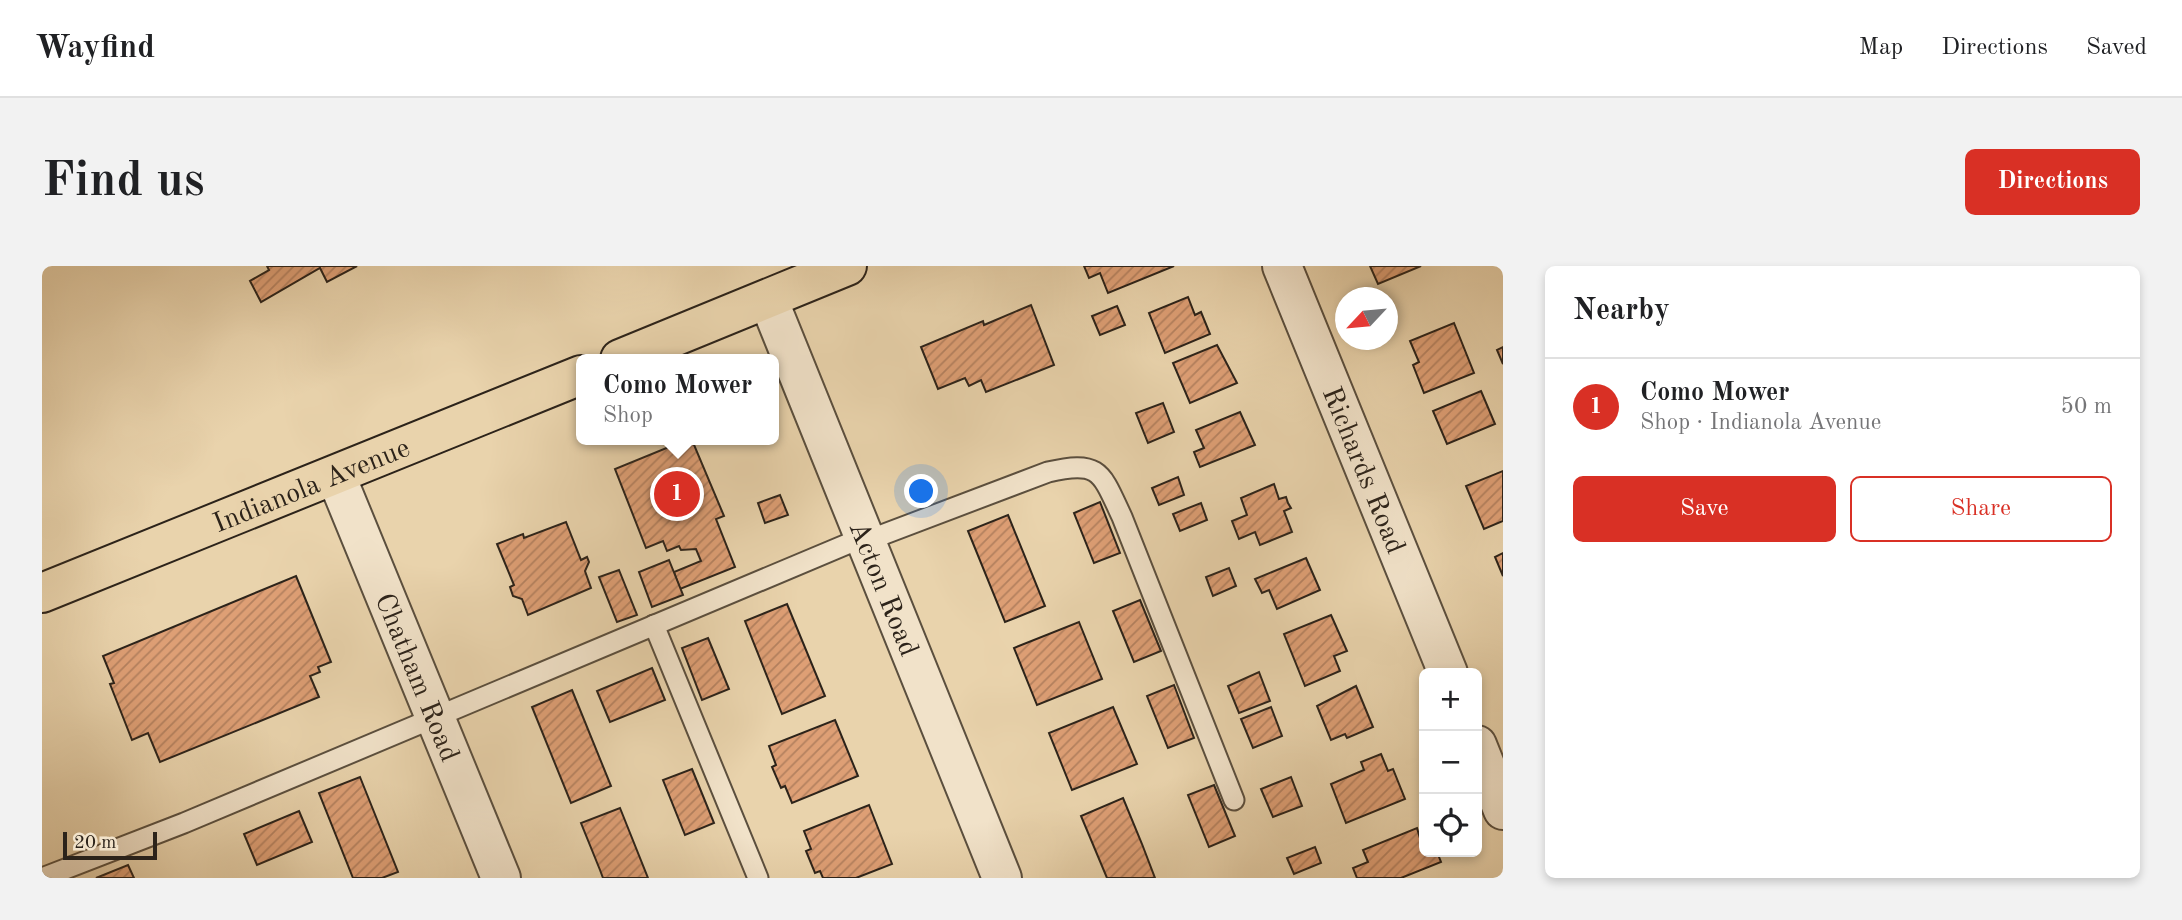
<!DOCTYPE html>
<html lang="en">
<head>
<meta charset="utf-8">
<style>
	body { margin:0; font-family:"Old Standard TT",serif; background:#f2f2f2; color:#202124 }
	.controls { position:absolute; right:21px; bottom:21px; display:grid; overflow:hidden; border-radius:10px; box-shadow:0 4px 10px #0003 }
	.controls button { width:63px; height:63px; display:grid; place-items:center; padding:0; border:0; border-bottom:2px solid #e0e0e0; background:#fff; color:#202124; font:35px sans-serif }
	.compass { position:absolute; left:1293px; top:21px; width:63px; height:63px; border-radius:50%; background:#fff; box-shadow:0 4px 10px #0003; rotate:244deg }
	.scale { position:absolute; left:21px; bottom:18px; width:94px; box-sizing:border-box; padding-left:7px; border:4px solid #2c231a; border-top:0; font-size:19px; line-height:24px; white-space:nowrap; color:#2c231a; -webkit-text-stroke:5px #f1e2c9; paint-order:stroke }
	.you { position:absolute; left:880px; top:226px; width:24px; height:24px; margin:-18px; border:5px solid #fff; border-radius:50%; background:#1a73e8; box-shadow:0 0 0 10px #1a73e833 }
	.badge { display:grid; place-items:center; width:46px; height:46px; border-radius:50%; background:#d93025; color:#fff; font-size:23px; font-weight:700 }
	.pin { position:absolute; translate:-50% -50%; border:4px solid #fff; box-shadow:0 2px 7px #0006 }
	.popup { position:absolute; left:534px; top:88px; width:203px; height:91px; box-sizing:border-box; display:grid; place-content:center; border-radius:10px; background:#fff; filter:drop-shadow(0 2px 5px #0005); font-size:23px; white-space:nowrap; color:#757577 }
	.popup b { font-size:26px; color:#202124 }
	.popup::after { content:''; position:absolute; left:50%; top:100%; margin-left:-14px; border:14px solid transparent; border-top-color:#fff }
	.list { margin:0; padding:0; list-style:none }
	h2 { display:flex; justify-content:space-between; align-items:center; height:91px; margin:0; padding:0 28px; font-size:30px }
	h2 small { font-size:23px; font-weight:400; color:#757577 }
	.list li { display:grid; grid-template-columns:46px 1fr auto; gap:21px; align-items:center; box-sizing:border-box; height:98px; padding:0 28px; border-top:2px solid #e0e0e0 }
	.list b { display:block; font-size:26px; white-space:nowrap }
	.list p { margin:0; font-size:23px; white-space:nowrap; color:#757577 }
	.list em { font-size:23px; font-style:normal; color:#757577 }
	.actions { display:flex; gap:14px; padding:21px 28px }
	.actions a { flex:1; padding:16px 0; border:2px solid #d93025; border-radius:10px; text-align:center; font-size:24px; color:#d93025 }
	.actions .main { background:#d93025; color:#fff }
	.icon { flex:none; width:38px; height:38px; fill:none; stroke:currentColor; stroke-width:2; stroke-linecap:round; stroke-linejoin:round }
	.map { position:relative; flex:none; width:1461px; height:612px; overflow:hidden; border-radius:10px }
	header { display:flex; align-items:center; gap:42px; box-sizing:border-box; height:98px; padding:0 35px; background:#fff; border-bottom:2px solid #e0e0e0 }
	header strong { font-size:33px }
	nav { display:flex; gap:38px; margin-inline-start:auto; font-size:24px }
	.intro { display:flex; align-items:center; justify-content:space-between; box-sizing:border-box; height:168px; padding:0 42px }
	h1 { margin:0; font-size:49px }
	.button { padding:18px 32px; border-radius:10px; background:#d93025; color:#fff; font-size:24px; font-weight:700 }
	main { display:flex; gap:42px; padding:0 42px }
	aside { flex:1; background:#fff; border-radius:10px; box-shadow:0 4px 10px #0003 }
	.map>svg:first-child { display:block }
</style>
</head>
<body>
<header>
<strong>Wayfind</strong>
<nav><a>Map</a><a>Directions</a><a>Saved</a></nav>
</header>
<div class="intro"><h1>Find us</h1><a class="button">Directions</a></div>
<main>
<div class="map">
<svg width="1461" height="612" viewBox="0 0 1461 612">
	<defs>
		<pattern id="building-hatch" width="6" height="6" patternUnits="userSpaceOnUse" patternTransform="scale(1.75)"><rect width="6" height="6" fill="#de9f75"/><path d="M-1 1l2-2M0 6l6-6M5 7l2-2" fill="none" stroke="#b4815f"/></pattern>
	</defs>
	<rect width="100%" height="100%" fill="#e9d3ac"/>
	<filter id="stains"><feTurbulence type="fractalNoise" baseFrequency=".00286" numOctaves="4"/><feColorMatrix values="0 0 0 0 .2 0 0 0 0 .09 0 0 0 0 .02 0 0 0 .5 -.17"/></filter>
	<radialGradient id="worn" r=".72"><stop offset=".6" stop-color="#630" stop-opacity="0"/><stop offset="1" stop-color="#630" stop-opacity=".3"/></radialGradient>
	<!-- building -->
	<g fill="url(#building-hatch)" stroke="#2c231a" stroke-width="2">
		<path d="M225 0H315L285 16 278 2 219 36 208 15 227 4Z"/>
		<path d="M1042 0H1132L1066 27 1058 7 1047 12Z"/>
		<path d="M1328 0H1379L1336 18Z"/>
		<path d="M1146 31 1153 49 1159 46 1168 68 1123 87 1107 47Z"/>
		<path d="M989 39 1012 99 944 126 939 114 927 120 923 112 896 123 879 81 941 55 942 59Z"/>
		<path d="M1075 40 1083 59 1058 69 1050 50Z"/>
		<path d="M1412 57 1432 107 1382 127 1371 99 1377 96 1368 75Z"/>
		<path d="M1175 79 1195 117 1148 137 1131 97Z"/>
		<path d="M1461 81V98L1455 84Z"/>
		<path d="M1439 125 1453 158 1405 178 1391 145Z"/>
		<path d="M1121 137 1132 166 1106 177 1094 147Z"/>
		<path d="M1198 146 1213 179 1158 201 1152 186 1162 182 1154 164Z"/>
		<path d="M644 174H650L682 250 674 253 693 301 638 323 632 306 659 295 654 283 639 284 637 280 625 285 621 275 604 282 573 203Z"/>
		<path d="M1461 205V255L1442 263 1424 220Z"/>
		<path d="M1136 211 1142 229 1117 239 1110 222Z"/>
		<path d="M1232 218 1237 233 1244 231 1246 237 1249 242 1242 245 1250 266 1218 279 1213 266 1197 273 1190 255 1205 249 1199 232Z"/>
		<path d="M738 229 746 249 723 257 716 237Z"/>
		<path d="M1058 236 1078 287 1052 297 1032 247Z"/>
		<path d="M1159 237 1165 254 1138 265 1131 248Z"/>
		<path d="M966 249 1003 340 963 356 926 265Z"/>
		<path d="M524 256 539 294 545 291 547 296 543 305 549 322 486 349 480 333 471 330 468 321 472 319 455 278 481 268 482 272Z"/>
		<path d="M1461 287V310L1453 291Z"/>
		<path d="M1264 292 1278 324 1235 343 1227 324 1220 327 1213 313Z"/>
		<path d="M627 294 641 329 610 341 597 306Z"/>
		<path d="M1187 302 1194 320 1171 330 1164 311Z"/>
		<path d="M577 304 595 349 575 356 557 311Z"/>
		<path d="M254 310 289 396 276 401 278 406 268 410 277 431 118 496 106 467 90 474 68 418 72 417 61 390Z"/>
		<path d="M1098 334 1119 385 1092 396 1071 345Z"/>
		<path d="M745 338 783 430 740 448 703 355Z"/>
		<path d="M1289 349 1305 385 1292 390 1298 405 1263 420 1242 368Z"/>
		<path d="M1037 356 1060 413 995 439 972 382Z"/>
		<path d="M666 372 687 423 660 434 640 382Z"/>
		<path d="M610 402 623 434 568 456 555 425Z"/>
		<path d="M1217 406 1228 435 1197 447 1186 420Z"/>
		<path d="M1132 419 1152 472 1126 482 1105 430Z"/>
		<path d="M1314 420 1331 461 1305 472 1303 468 1289 474 1275 440Z"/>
		<path d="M530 424 569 520 529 537 490 441Z"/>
		<path d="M1071 441 1095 498 1030 524 1007 467Z"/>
		<path d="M1229 441 1240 470 1211 482 1199 453Z"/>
		<path d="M793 454 816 510 750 537 743 520 739 522 730 501 734 499 727 480Z"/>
		<path d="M1339 488 1346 505 1351 503 1363 533 1304 557 1289 518 1322 504 1319 496Z"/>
		<path d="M650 503 672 557 643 569 621 514Z"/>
		<path d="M318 511 356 606 340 612H311L277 527Z"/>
		<path d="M1249 511 1260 540 1231 551 1219 523Z"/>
		<path d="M1172 519 1193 570 1167 581 1146 529Z"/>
		<path d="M1081 532 1100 578 1113 612H1065L1039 550Z"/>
		<path d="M827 539 850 598 814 612H781L778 605 773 607 764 585 769 583 762 565Z"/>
		<path d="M578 542 606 612H561L558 604 539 557Z"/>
		<path d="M257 545 270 576 215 599 202 568Z"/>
		<path d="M1375 562 1382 586H1395L1399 596 1359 612H1315L1311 602 1326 596 1321 584Z"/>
		<path d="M1273 581 1279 597 1252 608 1245 592Z"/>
		<path d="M86 599 92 612H54Z"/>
	</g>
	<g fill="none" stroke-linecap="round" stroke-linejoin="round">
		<!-- lane casing -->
		<g stroke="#5b4f3e" stroke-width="23">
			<g id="lane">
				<path d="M824 275 1006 206C1058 194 1059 206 1080 251L1192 534"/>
				<path d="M612 359 716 612"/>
				<path d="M0 612 142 557 822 271"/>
			</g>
		</g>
		<!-- street casing -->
		<g stroke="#5b4f3e" stroke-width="42">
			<g id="street">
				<path id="s1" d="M1240 0 1406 407"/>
				<path id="s2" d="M726 33 960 612"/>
				<path id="s3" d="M294 210 459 612"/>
				<path d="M1435 479 1461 544"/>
			</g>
		</g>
		<!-- primary casing -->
		<g stroke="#2c231a" stroke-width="42">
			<g id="primary">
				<path d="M578 93 805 0"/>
				<path id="s4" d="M0 327 539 109"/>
			</g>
		</g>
		<!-- lane -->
		<use href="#lane" stroke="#f1e2c9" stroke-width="19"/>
		<!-- street -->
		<use href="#street" stroke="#f1e2c9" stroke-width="38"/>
		<!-- primary -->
		<use href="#primary" stroke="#e9d3ac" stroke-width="38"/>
	</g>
	<g text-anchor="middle" stroke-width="5" stroke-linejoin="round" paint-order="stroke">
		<!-- street labels -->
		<g font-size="28" fill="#2c231a" stroke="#f1e2c9">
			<text dy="10" stroke="none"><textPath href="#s1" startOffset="220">Richards Road</textPath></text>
			<text dy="10" stroke="none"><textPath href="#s4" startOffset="290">Indianola Avenue</textPath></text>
			<text dy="10" stroke="none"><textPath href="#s2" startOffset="312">Acton Road</textPath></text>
			<text dy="10" stroke="none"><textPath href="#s3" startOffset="217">Chatham Road</textPath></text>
		</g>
	</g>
	<rect width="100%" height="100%" filter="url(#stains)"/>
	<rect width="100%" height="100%" fill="url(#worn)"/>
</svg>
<div class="controls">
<button>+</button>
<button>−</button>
<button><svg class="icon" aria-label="locate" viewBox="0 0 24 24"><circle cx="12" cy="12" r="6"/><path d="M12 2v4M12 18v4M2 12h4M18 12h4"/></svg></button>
</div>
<svg class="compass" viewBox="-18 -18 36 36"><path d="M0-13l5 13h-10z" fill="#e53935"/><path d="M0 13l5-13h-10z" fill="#757577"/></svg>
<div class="scale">20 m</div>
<div class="you"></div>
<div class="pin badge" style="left:635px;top:228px">1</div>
<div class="popup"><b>Como Mower</b>Shop</div>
</div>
<aside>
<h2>Nearby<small></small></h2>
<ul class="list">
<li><span class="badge">1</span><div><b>Como Mower</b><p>Shop · Indianola Avenue</p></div><em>50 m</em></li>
</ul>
<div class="actions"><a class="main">Save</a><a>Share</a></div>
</aside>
</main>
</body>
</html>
